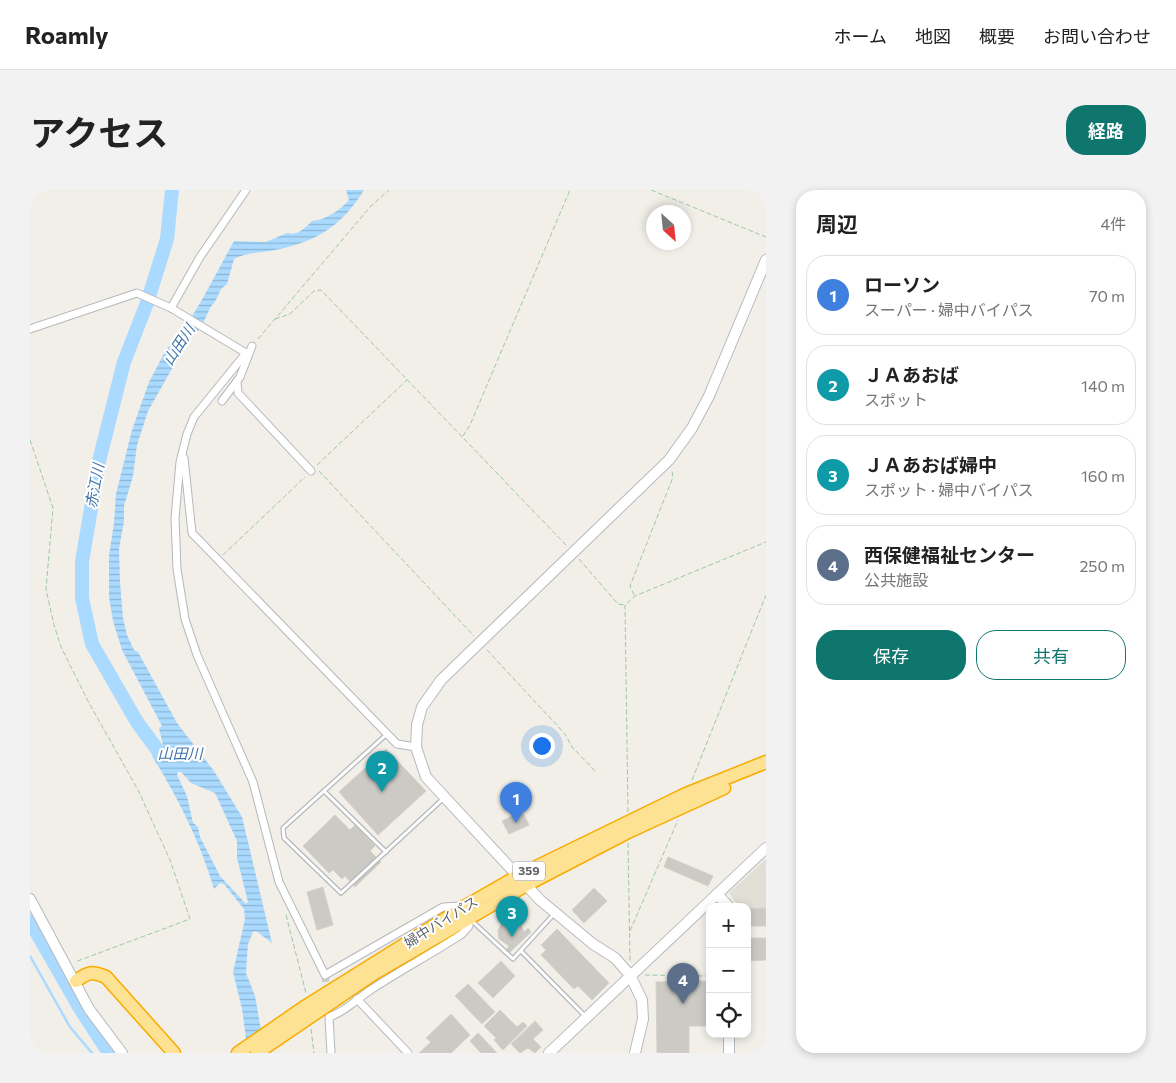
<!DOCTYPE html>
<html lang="ja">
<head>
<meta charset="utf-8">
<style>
	body { margin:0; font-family:Commissioner,"Noto Sans JP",sans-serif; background:#f2f2f2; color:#222 }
	.controls { position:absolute; right:15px; bottom:15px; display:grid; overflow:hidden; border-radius:10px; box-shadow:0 2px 8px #0003 }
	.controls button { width:45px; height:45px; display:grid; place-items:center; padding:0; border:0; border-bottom:1px solid #e0e0e0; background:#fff; color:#222; font:25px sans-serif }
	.compass { position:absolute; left:616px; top:15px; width:45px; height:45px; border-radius:50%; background:#fff; box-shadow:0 2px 8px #0003; rotate:153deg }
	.you { position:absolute; left:511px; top:555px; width:18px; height:18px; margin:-12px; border:4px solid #fff; border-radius:50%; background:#1a73e8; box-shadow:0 0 0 8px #1a73e833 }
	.badge { display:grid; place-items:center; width:32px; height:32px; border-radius:50%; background:#0f766e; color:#fff; font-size:16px; font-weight:700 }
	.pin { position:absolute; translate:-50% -41px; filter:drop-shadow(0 1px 2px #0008) }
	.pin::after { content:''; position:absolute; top:26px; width:18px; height:15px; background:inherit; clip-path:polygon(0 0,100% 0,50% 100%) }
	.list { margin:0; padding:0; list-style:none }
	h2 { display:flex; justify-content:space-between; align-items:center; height:65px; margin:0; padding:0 20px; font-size:21px }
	h2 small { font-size:16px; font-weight:400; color:#767676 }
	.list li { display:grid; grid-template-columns:32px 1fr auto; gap:15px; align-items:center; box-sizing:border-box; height:80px; margin:0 10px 10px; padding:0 10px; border:1px solid #e0e0e0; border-radius:20px }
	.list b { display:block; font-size:19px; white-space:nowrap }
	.list p { margin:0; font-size:16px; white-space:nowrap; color:#767676 }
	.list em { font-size:16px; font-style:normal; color:#767676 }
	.actions { display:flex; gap:10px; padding:15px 20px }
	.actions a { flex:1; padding:11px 0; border:1px solid #0f766e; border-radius:20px; text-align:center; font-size:18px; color:#0f766e }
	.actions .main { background:#0f766e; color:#fff }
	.icon { flex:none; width:28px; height:28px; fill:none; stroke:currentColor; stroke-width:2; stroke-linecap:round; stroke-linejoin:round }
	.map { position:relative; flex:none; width:736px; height:863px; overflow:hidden; border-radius:20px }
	header { display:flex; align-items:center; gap:30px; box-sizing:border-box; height:70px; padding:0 25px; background:#fff; border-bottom:1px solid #e0e0e0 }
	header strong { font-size:24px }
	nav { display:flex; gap:28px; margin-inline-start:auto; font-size:18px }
	.intro { display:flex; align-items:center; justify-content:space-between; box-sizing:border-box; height:120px; padding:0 30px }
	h1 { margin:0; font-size:35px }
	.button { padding:12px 22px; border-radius:20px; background:#0f766e; color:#fff; font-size:18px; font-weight:700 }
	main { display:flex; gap:30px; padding:0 30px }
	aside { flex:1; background:#fff; border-radius:20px; box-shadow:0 2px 8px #0003 }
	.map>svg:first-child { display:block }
</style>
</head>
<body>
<header>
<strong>Roamly</strong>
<nav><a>ホーム</a><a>地図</a><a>概要</a><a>お問い合わせ</a></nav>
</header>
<div class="intro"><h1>アクセス</h1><a class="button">経路</a></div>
<main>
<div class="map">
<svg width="736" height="863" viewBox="0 0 736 863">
	<defs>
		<pattern id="water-rules" width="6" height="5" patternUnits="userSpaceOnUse" patternTransform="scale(1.25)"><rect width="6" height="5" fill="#aadaff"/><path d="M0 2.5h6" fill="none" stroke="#8eb4d2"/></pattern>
	</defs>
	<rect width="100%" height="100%" fill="#f1efe8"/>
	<!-- education -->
	<path fill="#e1ded6" d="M736 669V736L717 737V717H709L699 703Z"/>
	<!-- water -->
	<path fill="url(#water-rules)" fill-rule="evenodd" d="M316 0H334C312 36 286 52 245 60 231 63 217 62 204 69L197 94 191 99 186 110 180 118 171 138 160 147 118 221 107 255 103 286 94 316V331L89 359 90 392 93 428 97 445 104 460 108 462 147 533 184 581 212 627 242 753 226 741 223 742 218 754 216 783 225 806 235 863H218L212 819 203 782 215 729 214 719 194 694 190 693 184 699C170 651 148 608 122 566L134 559 129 538 132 536 92 460 83 431 79 407V366L84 333 86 304 102 240 119 192 137 158 147 151 173 108 204 51 236 52 257 43C268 46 275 38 282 31 296 30 310 20 319 10ZM148 582H151L161 593 185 603 207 651V668L218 712 216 714 190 686 170 647 168 637 163 633 157 606 147 585Z"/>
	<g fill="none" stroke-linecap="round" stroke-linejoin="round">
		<!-- stream -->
		<path stroke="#aadaff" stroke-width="2.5" d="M0 766 40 837 62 863"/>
		<!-- river -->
		<g stroke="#aadaff" stroke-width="14">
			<path d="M142 0 137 49 117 113 94 172 69 271 52 372V408L62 454 107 532 129 562H146"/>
			<path d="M0 731 51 820 79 863"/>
		</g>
	</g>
	<!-- building -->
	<g fill="#cccac5" stroke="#d6d1c6">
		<path d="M356 559 396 601 348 645 309 602Z"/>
		<path d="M492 621 499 635 479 644 472 631Z"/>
		<path d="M305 625 320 640 325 635 345 656 340 661 351 672 325 697 315 686 312 689 303 680 299 683 273 656Z"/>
		<path d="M638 667 683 686 678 696 634 677Z"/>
		<path d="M293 697 303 735 287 740 277 702Z"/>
		<path d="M564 698 577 711 554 733 542 720Z"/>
		<path d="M736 718V736H718L717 719Z"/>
		<path d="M479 730 490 733 494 742 498 738 501 742 479 763 476 760 479 756 469 749 468 740 472 733Z"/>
		<path d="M527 739 579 793 562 810 548 796 544 799 511 765 516 760 511 755Z"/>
		<path d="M717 748H736V770L717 771Z"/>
		<path d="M471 771 485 786 463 808 448 793Z"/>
		<path d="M680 791V836H659V863H627L626 792Z"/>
		<path d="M438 794 465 822 452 834 425 806Z"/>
		<path d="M470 820 487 837 493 832 497 836 473 860 464 850 466 848 454 836Z"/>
		<path d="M421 824 440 845 421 863H389L401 852 396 848Z"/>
		<path d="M505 831 513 840 503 849 511 857 505 863 498 858 490 863 481 854Z"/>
		<path d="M448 843 467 863H451L440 851Z"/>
	</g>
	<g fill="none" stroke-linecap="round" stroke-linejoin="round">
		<!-- street-tunnel -->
		<path stroke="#ccccc8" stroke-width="7" stroke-dasharray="7 3.5" stroke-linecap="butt" d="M295 785 299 827"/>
		<!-- lane casing -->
		<g stroke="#b5b8bc" stroke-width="5.5">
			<g id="lane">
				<path d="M357 544 253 638 254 648 311 703 414 608"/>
				<path d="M294 601 356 662"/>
				<path d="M441 730 483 769 524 724"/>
				<path d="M491 761 556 827"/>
			</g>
		</g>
		<!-- street casing -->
		<g stroke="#b5b8bc" stroke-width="9">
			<g id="street">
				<path d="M141 118 170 67 216 0"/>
				<path d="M0 139 107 103 141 118 216 163 164 227 157 244 150 272 145 328 147 379 155 429 167 465 223 592 249 692 295 785 413 717 431 716"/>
				<path d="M207 192 208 203 281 281"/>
				<path d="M192 211 210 187 222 156"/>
				<path d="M154 268 162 343 367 554 386 557"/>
				<path d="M327 809 378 863"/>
				<path d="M301 863 299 827C315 822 328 808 342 799 371 780 403 763 432 744L439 736V728"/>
			</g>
		</g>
		<!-- secondary casing -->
		<g stroke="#b6babf" stroke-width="12">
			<g id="secondary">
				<path d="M687 704 699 717"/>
				<path d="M0 709 59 819 92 863"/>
				<path d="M699 844V863"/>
				<path d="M519 863 736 658"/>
				<path d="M605 863 613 829 612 810 600 785 585 768 563 754 510 710 396 587 386 557 387 535 392 517 411 490 639 270 662 238 679 206 736 70"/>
			</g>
		</g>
		<!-- highway casing -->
		<g stroke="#f9ab00" stroke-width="15">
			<g id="highway">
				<path d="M46 791C58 782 62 781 76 787L144 863"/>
				<path d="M208 863 276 816 436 716 488 686 656 604 736 572"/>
				<path d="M227 863 343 784 496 695 598 642 694 598"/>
			</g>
		</g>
		<!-- path -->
		<g stroke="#9cc7a9" stroke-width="1" stroke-dasharray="5 2.5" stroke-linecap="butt">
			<path d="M621 0 736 47"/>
			<path d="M245 129 260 124 284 101 291 100 536 355"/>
			<path d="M228 149 341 16 359 0"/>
			<path d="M433 246 440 235 540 0"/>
			<path d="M0 250 23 318 16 399 24 435 31 457 59 513 108 600 140 670 160 729 45 772"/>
			<path d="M287 275 377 190"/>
			<path d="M289 281 444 446"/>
			<path d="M193 365 275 287"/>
			<path d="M549 369 588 414 595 415"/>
			<path d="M604 405 600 396 643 287 642 281"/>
			<path d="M457 460 535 544 542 557 566 582"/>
			<path d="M662 590 736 405"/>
			<path d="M598 622 595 415 605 406 736 352"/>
			<path d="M598 653 600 771"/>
			<path d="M256 725 276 803"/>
			<path d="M600 741 648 630"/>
			<path d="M615 785 680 786"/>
			<path d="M281 839 284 863"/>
		</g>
		<!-- lane -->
		<use href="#lane" stroke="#fff" stroke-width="3"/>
		<!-- street -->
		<use href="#street" stroke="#fff" stroke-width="7"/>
		<!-- secondary -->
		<use href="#secondary" stroke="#fff" stroke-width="10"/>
		<!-- highway -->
		<use href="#highway" stroke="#fde293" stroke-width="12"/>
	</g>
	<g text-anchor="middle" stroke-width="4" stroke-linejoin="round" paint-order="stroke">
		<!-- shield labels -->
		<rect fill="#fff" stroke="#8f9295" stroke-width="1" x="483" y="671.5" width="32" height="19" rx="4"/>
		<g font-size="12" font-weight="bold" fill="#5f6368">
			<text x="499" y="685">359</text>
		</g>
		<!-- street labels -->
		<g font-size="14" fill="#5f6368" stroke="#fff">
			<text transform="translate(411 732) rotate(-32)" y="5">婦中バイパス</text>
		</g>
		<!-- water labels -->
		<g font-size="15" font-style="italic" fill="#4174aa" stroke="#fff">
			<text transform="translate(149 155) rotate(-57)" y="5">山田川</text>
			<text transform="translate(65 296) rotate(-80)" y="5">赤江川</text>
			<text x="150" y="569">山田川</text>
		</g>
	</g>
</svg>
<div class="controls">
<button>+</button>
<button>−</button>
<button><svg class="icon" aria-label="locate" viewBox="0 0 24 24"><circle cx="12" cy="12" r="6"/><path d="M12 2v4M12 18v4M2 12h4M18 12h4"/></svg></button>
</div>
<svg class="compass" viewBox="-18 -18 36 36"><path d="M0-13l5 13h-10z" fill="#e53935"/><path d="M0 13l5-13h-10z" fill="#767676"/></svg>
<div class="you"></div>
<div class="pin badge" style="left:486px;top:633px;background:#3f7fe0">1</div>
<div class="pin badge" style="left:352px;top:602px;background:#0f9aa8">2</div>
<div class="pin badge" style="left:482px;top:747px;background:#0f9aa8">3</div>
<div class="pin badge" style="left:653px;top:814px;background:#5c6f8a">4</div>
</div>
<aside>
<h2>周辺<small>4件</small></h2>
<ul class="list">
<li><span class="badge" style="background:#3f7fe0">1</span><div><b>ローソン</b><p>スーパー · 婦中バイパス</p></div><em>70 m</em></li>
<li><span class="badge" style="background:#0f9aa8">2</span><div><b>ＪＡあおば</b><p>スポット</p></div><em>140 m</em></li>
<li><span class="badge" style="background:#0f9aa8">3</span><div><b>ＪＡあおば婦中</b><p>スポット · 婦中バイパス</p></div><em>160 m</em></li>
<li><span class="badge" style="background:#5c6f8a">4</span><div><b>西保健福祉センター</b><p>公共施設</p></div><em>250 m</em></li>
</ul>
<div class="actions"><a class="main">保存</a><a>共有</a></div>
</aside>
</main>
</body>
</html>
